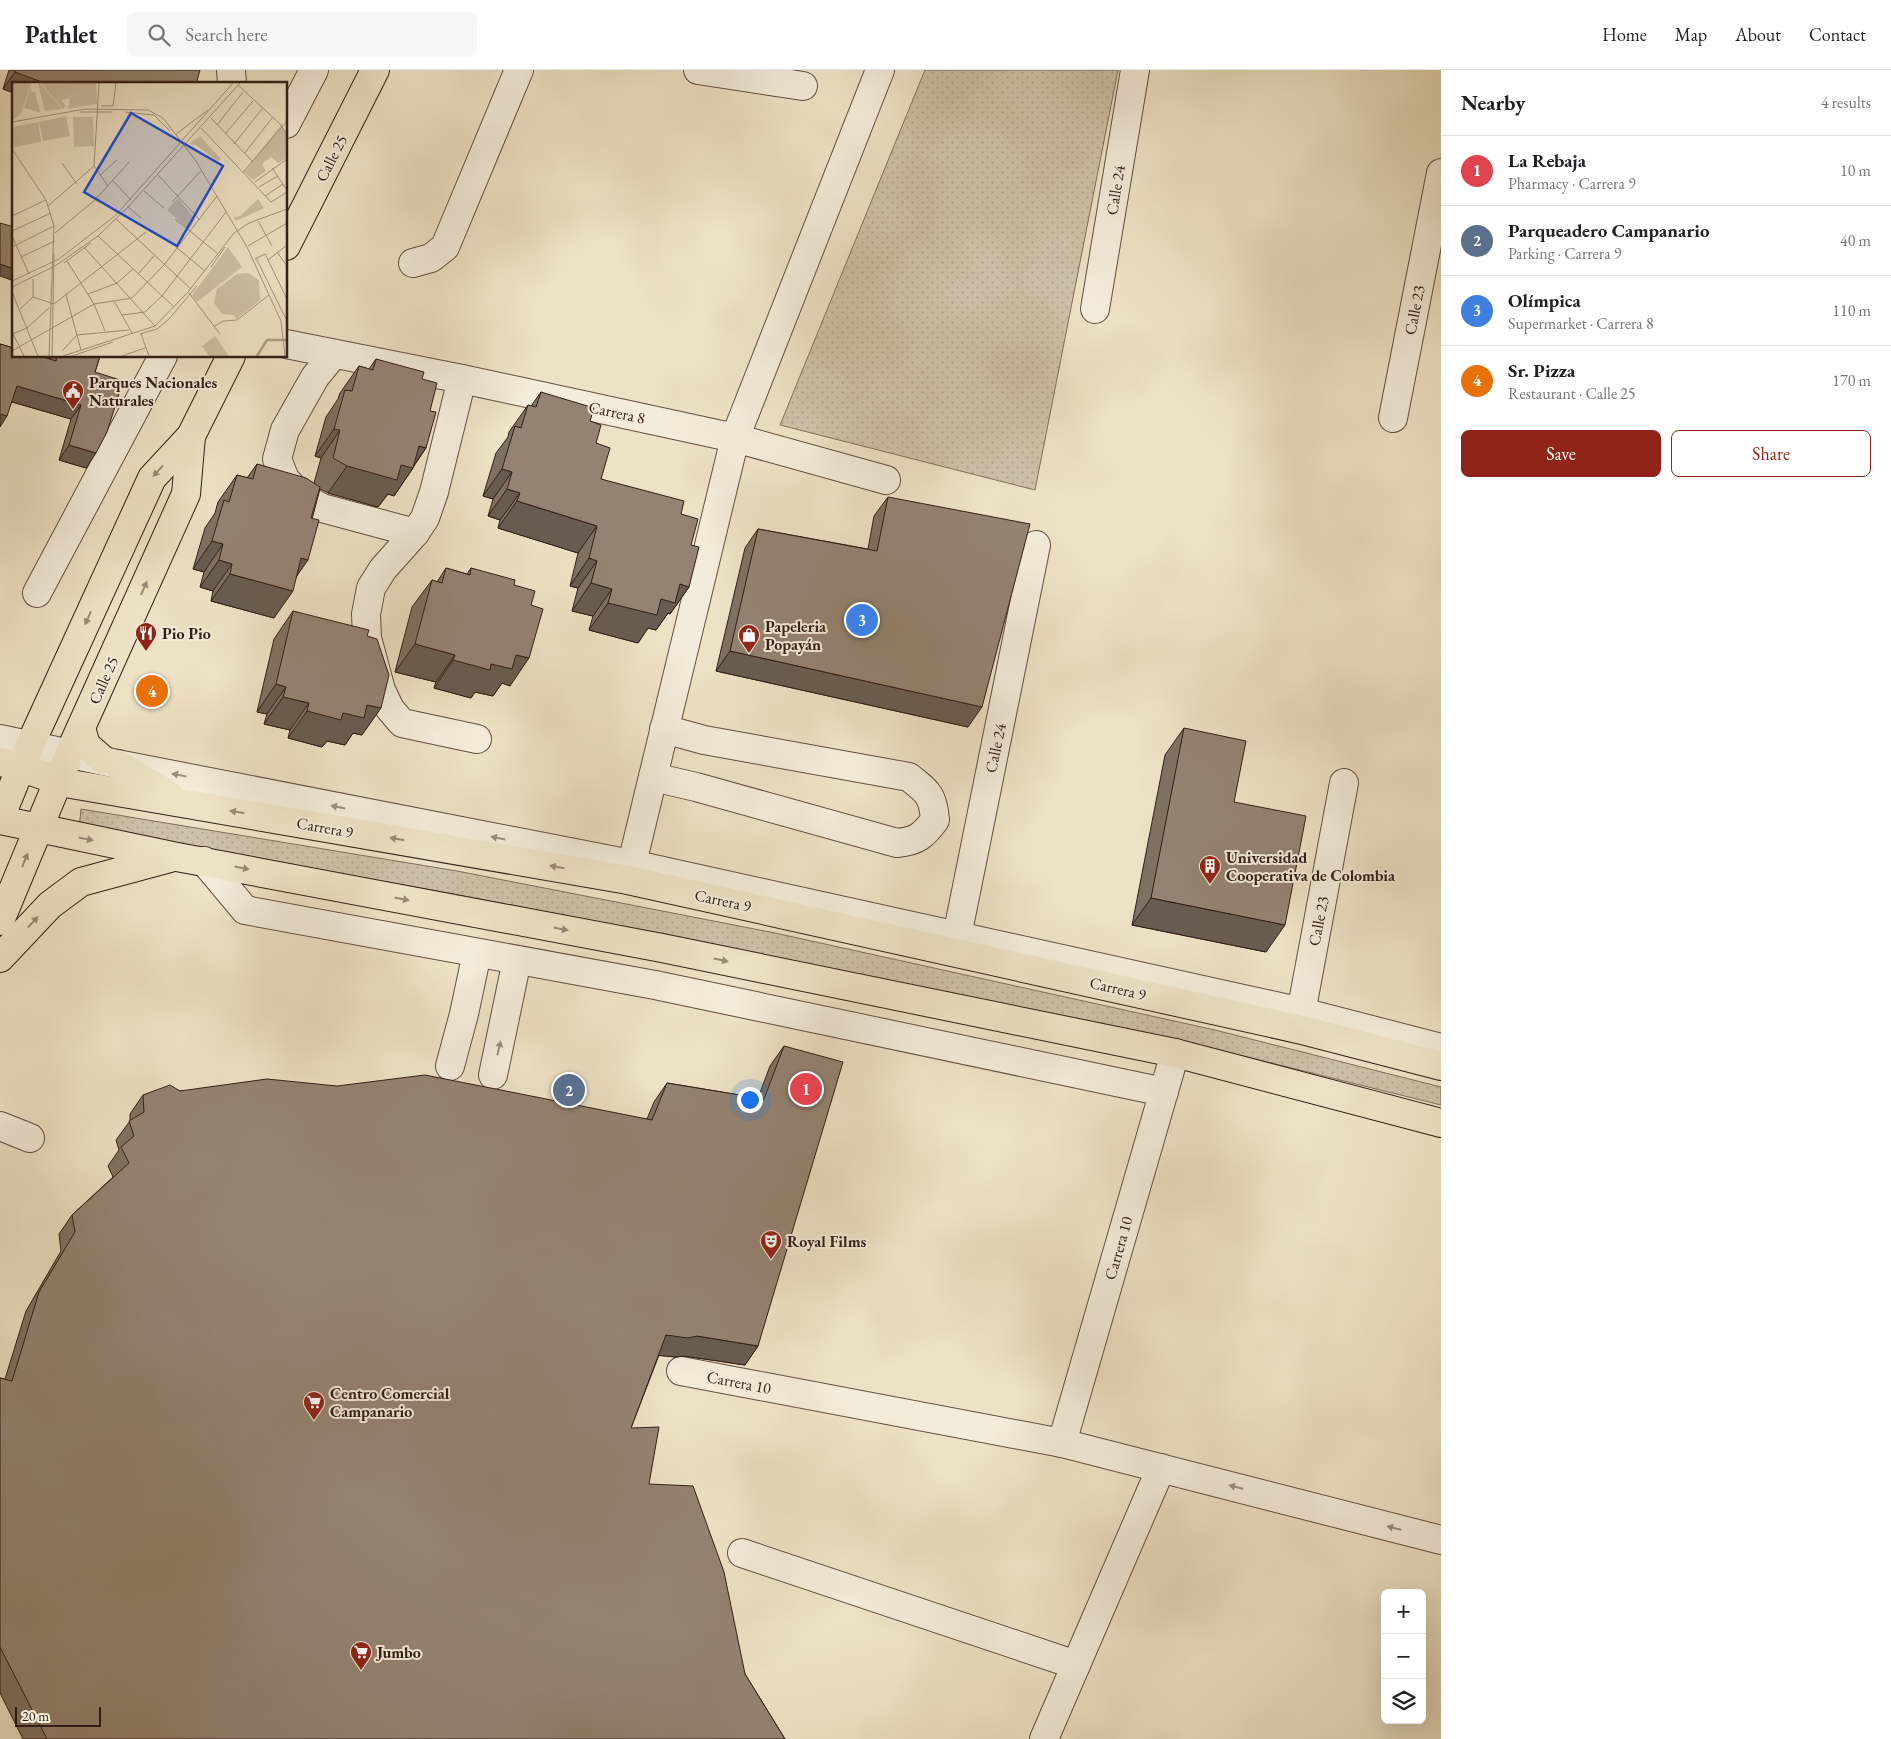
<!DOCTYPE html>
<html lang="en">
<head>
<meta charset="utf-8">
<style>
	body { margin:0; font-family:"EB Garamond",serif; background:#f6f6f6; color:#202124 }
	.controls { position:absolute; right:15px; bottom:15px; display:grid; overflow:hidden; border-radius:8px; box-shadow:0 5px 20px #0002 }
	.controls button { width:45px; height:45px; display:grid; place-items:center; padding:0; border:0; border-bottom:1px solid #e0e0e0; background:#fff; color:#202124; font:25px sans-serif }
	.scale { position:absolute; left:15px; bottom:12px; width:86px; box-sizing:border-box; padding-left:5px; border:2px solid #331d16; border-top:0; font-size:14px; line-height:18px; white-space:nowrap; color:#331d16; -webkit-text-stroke:4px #f4ecda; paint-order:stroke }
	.you { position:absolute; left:749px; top:1029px; width:18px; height:18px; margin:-12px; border:4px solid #fff; border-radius:50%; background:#1a73e8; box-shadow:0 0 0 8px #1a73e833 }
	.badge { display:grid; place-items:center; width:32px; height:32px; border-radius:50%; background:#8f2418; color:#fff; font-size:16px; font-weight:700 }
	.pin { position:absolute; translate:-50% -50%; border:2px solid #fff; box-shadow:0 1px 5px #0006 }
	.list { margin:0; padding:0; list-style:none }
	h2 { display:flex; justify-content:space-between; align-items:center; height:65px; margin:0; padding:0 20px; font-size:21px }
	h2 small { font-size:16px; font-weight:400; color:#757577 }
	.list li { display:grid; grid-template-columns:32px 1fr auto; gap:15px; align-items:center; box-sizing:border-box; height:70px; padding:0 20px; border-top:1px solid #e0e0e0 }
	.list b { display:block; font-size:19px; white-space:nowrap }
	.list p { margin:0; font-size:16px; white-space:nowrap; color:#757577 }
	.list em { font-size:16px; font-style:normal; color:#757577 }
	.actions { display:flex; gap:10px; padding:15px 20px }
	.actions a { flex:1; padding:11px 0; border:1px solid #8f2418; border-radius:8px; text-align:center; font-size:18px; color:#8f2418 }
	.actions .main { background:#8f2418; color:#fff }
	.icon { flex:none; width:28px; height:28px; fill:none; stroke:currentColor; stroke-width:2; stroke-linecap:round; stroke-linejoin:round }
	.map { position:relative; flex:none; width:1441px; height:1669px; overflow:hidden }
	header { display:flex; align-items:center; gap:30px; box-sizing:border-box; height:70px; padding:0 25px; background:#fff; border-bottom:1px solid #e0e0e0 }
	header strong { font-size:24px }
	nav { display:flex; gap:28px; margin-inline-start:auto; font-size:18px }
	.search { width:350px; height:45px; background:#f6f6f6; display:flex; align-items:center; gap:12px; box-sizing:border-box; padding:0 18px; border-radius:8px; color:#757577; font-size:19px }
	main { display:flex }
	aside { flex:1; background:#fff }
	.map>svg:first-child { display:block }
</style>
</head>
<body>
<header>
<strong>Pathlet</strong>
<div class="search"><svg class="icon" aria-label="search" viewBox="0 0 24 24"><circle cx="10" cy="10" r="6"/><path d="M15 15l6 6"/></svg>Search here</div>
<nav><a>Home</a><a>Map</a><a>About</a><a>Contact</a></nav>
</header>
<main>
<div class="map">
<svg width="1441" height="1669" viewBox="0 0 1441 1669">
	<defs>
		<pattern id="grass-dots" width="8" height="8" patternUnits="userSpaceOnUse" patternTransform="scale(1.25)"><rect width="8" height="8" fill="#cec1a8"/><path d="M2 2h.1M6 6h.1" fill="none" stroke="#b1a590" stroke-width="1.8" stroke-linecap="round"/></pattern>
	</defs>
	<rect width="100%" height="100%" fill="#eee2c6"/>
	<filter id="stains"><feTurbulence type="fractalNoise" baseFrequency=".004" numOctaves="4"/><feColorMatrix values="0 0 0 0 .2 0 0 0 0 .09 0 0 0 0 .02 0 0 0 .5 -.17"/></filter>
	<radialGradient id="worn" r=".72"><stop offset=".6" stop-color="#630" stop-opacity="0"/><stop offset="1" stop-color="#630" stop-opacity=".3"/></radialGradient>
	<!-- grass -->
	<g fill="url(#grass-dots)" stroke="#806f5f">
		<path d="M925 0H1118L1035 420 780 355Z"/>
		<path d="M81 739 457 801 775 863 1215 960 1441 1017V1035L1207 977 986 936 665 865 454 824 186 776 79 759Z"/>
	</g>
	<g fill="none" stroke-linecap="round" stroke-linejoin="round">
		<!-- minor casing -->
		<g stroke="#624e42" stroke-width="30">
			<g id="minor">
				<path d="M231 0 232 14"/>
				<path d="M698 0 803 16"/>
				<path d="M286 54 314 0"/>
				<path d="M413 193 431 188 445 177 519 0"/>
				<path d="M1095 239 1135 0"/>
				<path d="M286 274 462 309 735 368 886 410"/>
				<path d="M333 285 315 307 285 360 277 389 285 409 299 425 322 438 415 463"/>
				<path d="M462 309 434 422 425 448 415 463 383 499 371 518 366 544 367 568 381 620 390 639 402 653 477 669"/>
				<path d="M1393 348 1441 103"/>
				<path d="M37 523 163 286"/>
				<path d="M0 669 117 694 631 794 1302 942 1441 978"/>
				<path d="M653 707 696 717 897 773C917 771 923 766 935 750 933 725 928 722 909 707L704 670 664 659"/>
				<path d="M204 791 245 840 655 915 1164 1022"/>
				<path d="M628 810 735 368 880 0"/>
				<path d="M954 881 1036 475"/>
				<path d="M1298 959 1344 713"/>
				<path d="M450 996 464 944 477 883"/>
				<path d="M493 1005 517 890"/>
				<path d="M0 1056 30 1068"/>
				<path d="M681 1301 1062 1373 1441 1470"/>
				<path d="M1062 1373 1175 983"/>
				<path d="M742 1483 1076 1595"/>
				<path d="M1044 1669 1161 1398"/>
			</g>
		</g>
		<!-- major casing -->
		<g stroke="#331d16" stroke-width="30">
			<g id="major">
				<path d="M286 176 375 0"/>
				<path d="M81 658 86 675 102 689"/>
				<path d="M0 692C24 697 47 708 71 714L628 810 1298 959 1441 996"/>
				<path d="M117 694 168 724"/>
				<path d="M0 748 30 675 152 408 191 366 231 286"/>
				<path d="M0 750 177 787 662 878 1175 983 1441 1053"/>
				<path d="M0 851 74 673 186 424 191 366"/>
				<path d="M0 888 50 835 81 812 170 788"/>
			</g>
		</g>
		<!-- minor -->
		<use href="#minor" stroke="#f4ecda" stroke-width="28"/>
		<!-- major -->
		<use href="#major" stroke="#eee2c6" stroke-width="28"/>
	</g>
	<!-- wall -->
	<g fill="#7f7162" stroke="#331d16">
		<path d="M9 0H200L14 14V23L3 19Z"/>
		<path d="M0 274 50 289 51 286H100L95 302 86 398 59 390 71 349 12 332Z"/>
		<path d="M376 289 422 309 430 341 426 378 414 396 413 398 394 426 388 424 378 437 328 423 320 419 297 506 274 548 211 531 213 521 200 517 204 502 193 499 205 458 215 443 218 432 237 405 247 408 257 394 314 413 321 388 315 386 326 347 338 329 340 323 359 296 369 299Z"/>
		<path d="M541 322 590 351 596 373 601 409 681 444 691 475 689 517 670 544 668 543 656 560 648 558 638 573 589 560 593 546 572 541 578 518 570 516 578 483 498 458 500 450 488 446 493 429 483 426 496 383 508 367 509 362 528 335 531 336Z"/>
		<path d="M888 427 968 657 716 601 745 478 758 459 868 479 874 446Z"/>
		<path d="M446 498 467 504 471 498 514 515 510 616 502 613 493 626 475 622 471 628 434 618 436 612 395 602 412 537 432 510 437 512Z"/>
		<path d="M293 541 367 566 362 665 353 663 345 675 327 671 322 677 288 668 290 660 264 654 267 644 257 642 274 569Z"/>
		<path d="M1184 658 1234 732 1266 882 1132 855 1165 685Z"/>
		<path d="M784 976 758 1276 745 1295 684 1286 675 1287 659 1285 631 1358 649 1414 745 1604 785 1669H23L0 1623V1308L5 1309 26 1241 61 1181 59 1164 72 1145 113 1107 108 1096 119 1080 116 1070 130 1051V1044L143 1025 180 1021 647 1049 654 1032 667 1013 758 1028 770 996Z"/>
	</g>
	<!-- shaded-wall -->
	<g fill="#685c50" stroke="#331d16">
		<path d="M15 2 48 13 14 14V23L3 19Z"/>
		<path d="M0 194 14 199V211L0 206Z"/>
		<path d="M17 316 81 335 71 349 6 330Z"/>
		<path d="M0 344 7 346 0 357Z"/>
		<path d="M334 359 340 360 321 388 315 386Z"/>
		<path d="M69 375 96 383 86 398 59 390Z"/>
		<path d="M419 376 426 378 412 398H413L394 426 388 424 378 437 328 423 347 396 401 395Z"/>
		<path d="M502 399 512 402 493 429 483 426Z"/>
		<path d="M507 419 520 423 500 450 488 446Z"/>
		<path d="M517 431 597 456 578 483 498 458Z"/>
		<path d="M212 471 223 474 204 502 193 499Z"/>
		<path d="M301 488 308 490 289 517Z"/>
		<path d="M589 488 597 491 578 518 570 516Z"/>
		<path d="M219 490 232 494 213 521 200 517Z"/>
		<path d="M230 504 293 521 274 548 211 531Z"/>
		<path d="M591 513 612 519 593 546 572 541Z"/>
		<path d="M680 514 689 517 670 544 668 543 656 560 648 558 638 573 589 560 608 533 661 529Z"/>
		<path d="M415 574 455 585 436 612 395 602Z"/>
		<path d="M730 581 982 637 968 657 716 601Z"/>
		<path d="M516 585 529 588 510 616 502 613 493 626 475 622 471 628 434 618 453 590 491 594Z"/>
		<path d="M276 614 286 617 267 644 257 642Z"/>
		<path d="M283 627 309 633 290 660 264 654Z"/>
		<path d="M367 635 381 638 362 665 353 663 345 675 327 671 322 677 288 668 307 641 343 643Z"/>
		<path d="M1151 828 1285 855 1266 882 1132 855Z"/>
		<path d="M666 1265 697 1266 758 1276 745 1295 684 1286 675 1287 653 1285Z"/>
	</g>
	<!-- building -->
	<g fill="#948372" stroke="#331d16">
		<path d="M15 0H200L196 14H47L15 2Z"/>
		<path d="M0 153 14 157V199L0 194Z"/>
		<path d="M0 274 14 278V286H40L56 291 57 286H100L95 302 123 311 107 362 96 383 69 375 81 335 17 316 7 346 0 344Z"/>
		<path d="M376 289 424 302 422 309 437 313 430 341 436 342 426 378 419 376 413 398 401 395 397 410 347 396 333 388 340 360 334 359 345 320 352 321 359 296 373 300Z"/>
		<path d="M541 322 594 338 590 351 601 355 596 373 610 378 601 409 684 431 681 444 698 449 691 475 699 477 689 517 680 514 675 533 661 529 657 545 608 533 612 519 591 513 597 491 589 488 597 456 517 431 520 423 507 419 512 402 502 399 515 356 521 358 528 335 536 337Z"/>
		<path d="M257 394 306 408 320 417 311 448 319 450 308 490 301 488 293 521 230 504 232 494 219 490 223 474 212 471 224 430 229 432 237 405 253 409Z"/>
		<path d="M888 427 1030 454 982 637 730 581 758 459 877 481Z"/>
		<path d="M446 498 470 505 471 498 515 510 514 515 535 521 531 535 543 539 529 588 516 585 512 599 491 594 490 600 453 590 455 585 415 574 432 510 442 513Z"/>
		<path d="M293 541 369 560 367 566 377 569 389 605 381 638 367 635 364 648 343 643 341 650 307 641 309 633 283 627 286 617 276 614Z"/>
		<path d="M1184 658 1246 671 1234 732 1306 746 1285 855 1151 828Z"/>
		<path d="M784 976 843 992 758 1276 697 1266 688 1268 666 1265 631 1358 659 1357 649 1414 693 1416 724 1502 745 1604 785 1669H47L0 1577V1308L12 1311 39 1222 75 1162 72 1145 129 1093 121 1077 134 1066 129 1051 144 1042 143 1025 170 1015 180 1021 267 1009 337 1016 425 1005 652 1050 667 1013 764 1029Z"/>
	</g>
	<!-- one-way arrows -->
	<defs><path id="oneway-solid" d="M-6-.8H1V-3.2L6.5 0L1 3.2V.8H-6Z" transform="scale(1.25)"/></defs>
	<g fill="#9a8977">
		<use href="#oneway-solid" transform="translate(158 401) rotate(133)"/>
		<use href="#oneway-solid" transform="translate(144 518) rotate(-66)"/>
		<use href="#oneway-solid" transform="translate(88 548) rotate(114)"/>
		<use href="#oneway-solid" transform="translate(237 742) rotate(-170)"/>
		<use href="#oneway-solid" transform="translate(86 769) rotate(11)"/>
		<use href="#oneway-solid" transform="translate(397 769) rotate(-170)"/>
		<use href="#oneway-solid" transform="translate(25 790) rotate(-68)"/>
		<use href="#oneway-solid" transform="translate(557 797) rotate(-170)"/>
		<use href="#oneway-solid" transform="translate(242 798) rotate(11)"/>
		<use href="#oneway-solid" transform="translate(402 829) rotate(11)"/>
		<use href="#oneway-solid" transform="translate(33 852) rotate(-47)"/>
		<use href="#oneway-solid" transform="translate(561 859) rotate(11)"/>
		<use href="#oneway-solid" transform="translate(721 890) rotate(12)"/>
	</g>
	<g fill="#9d8f82">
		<use href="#oneway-solid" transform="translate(179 705) rotate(-169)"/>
		<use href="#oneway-solid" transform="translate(338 737) rotate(-169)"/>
		<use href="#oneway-solid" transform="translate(498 768) rotate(-169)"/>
		<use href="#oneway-solid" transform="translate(499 978) rotate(-77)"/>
		<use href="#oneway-solid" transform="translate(1236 1417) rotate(-166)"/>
		<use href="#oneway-solid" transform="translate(1394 1458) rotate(-166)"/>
	</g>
	<!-- icons -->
	<defs>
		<g id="civic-pin" transform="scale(1.125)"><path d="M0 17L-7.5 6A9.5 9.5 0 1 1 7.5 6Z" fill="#8f2418" stroke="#f4ecda"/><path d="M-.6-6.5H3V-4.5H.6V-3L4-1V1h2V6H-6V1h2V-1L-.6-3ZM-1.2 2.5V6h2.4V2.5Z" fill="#fff"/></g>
		<g id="restaurant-pin" transform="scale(1.125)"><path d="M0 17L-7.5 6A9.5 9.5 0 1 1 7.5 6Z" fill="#8f2418" stroke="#f4ecda"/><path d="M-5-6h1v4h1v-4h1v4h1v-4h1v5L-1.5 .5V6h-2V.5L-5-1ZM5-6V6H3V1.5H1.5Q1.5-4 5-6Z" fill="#fff"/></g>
		<g id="shop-pin" transform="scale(1.125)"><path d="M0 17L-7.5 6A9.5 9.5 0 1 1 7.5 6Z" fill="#8f2418" stroke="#f4ecda"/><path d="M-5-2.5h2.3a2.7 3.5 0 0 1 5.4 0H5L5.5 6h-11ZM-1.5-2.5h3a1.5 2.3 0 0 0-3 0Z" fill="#fff"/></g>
		<g id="building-pin" transform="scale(1.125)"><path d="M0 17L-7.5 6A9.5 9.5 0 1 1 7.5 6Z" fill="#8f2418" stroke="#f4ecda"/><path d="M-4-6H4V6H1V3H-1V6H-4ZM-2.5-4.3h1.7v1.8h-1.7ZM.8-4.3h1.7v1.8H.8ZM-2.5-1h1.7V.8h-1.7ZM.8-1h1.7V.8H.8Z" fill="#fff"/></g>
		<g id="theatre-pin" transform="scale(1.125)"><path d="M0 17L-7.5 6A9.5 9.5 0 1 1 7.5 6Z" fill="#8f2418" stroke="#f4ecda"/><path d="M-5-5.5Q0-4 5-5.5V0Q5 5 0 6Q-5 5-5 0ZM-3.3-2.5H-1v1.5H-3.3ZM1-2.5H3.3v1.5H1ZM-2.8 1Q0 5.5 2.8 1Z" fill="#fff"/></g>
		<g id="supermarket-pin" transform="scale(1.125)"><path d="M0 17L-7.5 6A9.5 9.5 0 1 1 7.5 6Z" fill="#8f2418" stroke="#f4ecda"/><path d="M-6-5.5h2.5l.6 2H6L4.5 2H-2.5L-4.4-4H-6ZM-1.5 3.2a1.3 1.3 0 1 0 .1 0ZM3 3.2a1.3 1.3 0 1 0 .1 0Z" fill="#fff"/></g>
	</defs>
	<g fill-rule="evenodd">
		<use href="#civic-pin" x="73" y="321"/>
		<use href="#restaurant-pin" x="146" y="563"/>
		<use href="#shop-pin" x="749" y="565"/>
		<use href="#building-pin" x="1210" y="796"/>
		<use href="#theatre-pin" x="771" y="1171"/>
		<use href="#supermarket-pin" x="314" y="1332"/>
		<use href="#supermarket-pin" x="361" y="1582"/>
	</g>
	<g text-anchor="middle" stroke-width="4" stroke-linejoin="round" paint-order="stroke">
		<!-- street labels -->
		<g font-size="16" fill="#331d16" stroke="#f4ecda">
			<text transform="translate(331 88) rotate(-63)" y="6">Calle 25</text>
			<text transform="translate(1115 120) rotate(-81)" y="6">Calle 24</text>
			<text transform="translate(1414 240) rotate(-79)" y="6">Calle 23</text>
			<text transform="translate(617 342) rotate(12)" y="6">Carrera 8</text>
			<text transform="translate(103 610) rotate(-66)" y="6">Calle 25</text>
			<text transform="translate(995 678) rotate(-78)" y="6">Calle 24</text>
			<text transform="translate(325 757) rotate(10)" y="6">Carrera 9</text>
			<text transform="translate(723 830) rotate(12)" y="6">Carrera 9</text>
			<text transform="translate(1318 851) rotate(-79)" y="6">Calle 23</text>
			<text transform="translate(1118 918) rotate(13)" y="6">Carrera 9</text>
			<text transform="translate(1118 1178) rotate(-74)" y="6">Carrera 10</text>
			<text transform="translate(739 1312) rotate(11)" y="6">Carrera 10</text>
		</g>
		<!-- poi labels -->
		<g font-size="16" font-weight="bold" fill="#331d16" stroke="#f4ecda" text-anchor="start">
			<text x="89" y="318">Parques Nacionales<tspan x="89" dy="18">Naturales</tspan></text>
			<text x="765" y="562">Papeleria<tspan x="765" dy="18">Popayán</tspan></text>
			<text x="162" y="569">Pio Pio</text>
			<text x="1226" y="793">Universidad<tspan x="1226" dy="18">Cooperativa de Colombia</tspan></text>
			<text x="787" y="1177">Royal Films</text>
			<text x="330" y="1329">Centro Comercial<tspan x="330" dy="18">Campanario</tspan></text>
			<text x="377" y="1588">Jumbo</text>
		</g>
	</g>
	<!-- overview -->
	<g transform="translate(12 12)">
		<rect width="275" height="275" fill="#eee2c6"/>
		<path d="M26 1H28L50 27 33 29ZM19 4V10H23L28 30 12 26ZM269 43 275 53V76L266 81 259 75 250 82 254 89 241 98 232 90ZM188 54 209 77 205 79 184 63 177 62ZM166 116 183 137 177 148 155 128ZM246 117 252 126 224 139 221 135 228 134ZM216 165 230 185 185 220 180 213Z" fill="#cec1a8"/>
		<path d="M0 1H19L9 32 0 38ZM29 1H84L85 22 56 27 58 16 49 18 54 24 51 27ZM54 34 58 54 31 59 27 40ZM61 35H81L82 64 62 65ZM26 40 29 60 2 65 0 45ZM236 191 247 198 248 218 224 237 222 233 210 232 202 221 205 207 225 192ZM203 254 217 274H197L190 264Z" fill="#cec1a8"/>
		<path fill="none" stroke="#ae9f8a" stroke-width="2.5" d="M245 274 255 258H275"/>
		<path fill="none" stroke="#a39380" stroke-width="1" d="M226 3 269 43 275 53M89 24H101L104 1M68 30H100M113 30 142 33 158 49M199 36 241 80M0 40 73 27 136 28 151 36 184 79 235 165 269 239 273 274M205 43 231 10M189 46 259 120 275 110M164 52 196 28M213 52 241 19M222 62 250 27M0 67 34 118 42 144 37 274M232 72 260 36M50 81 65 102M82 84 96 104M260 86 275 108M231 90 275 39M88 93 105 78M146 93 188 138M101 99 119 118M243 100 275 77M247 105 266 94M132 109 152 126M253 114 271 102M160 120 189 89M36 124 82 84 87 1M116 125 129 136M0 134 34 118M104 137 179 207M163 137 205 171M246 139 260 164M0 149 39 131M43 151 83 118 117 80M0 154 17 192M86 154 162 225M236 164 275 141M0 165 42 144M72 165 143 244M165 166 193 189M265 170 275 184M9 175 43 159M244 176 274 237M243 177 253 172 275 217M256 178 275 163M55 179 82 222 93 249M52 181 79 161M199 185 213 165M126 192 142 174M0 199 47 177 104 133 221 1M0 205 43 184 86 154 116 125 228 1M0 210 26 274M177 211 208 252M76 212 105 201 121 187M54 213 69 268M21 215 42 222 134 150M21 215V197M102 219 120 251M8 227 21 215M110 233 133 230 150 214 214 130M203 244 211 239 225 238 257 213M0 250 12 274M0 252 15 246 37 226M128 252 145 247 157 237 185 204M129 252 137 274M0 269 82 222 120 216 152 183 205 114M50 269 65 253 117 248M40 274 42 171M51 274 143 244 176 210 222 151 237 141 275 127M60 274 101 260M110 274 133 266"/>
		<path fill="#1d4ed8" fill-opacity="0.15" stroke="#1d4ed8" stroke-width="2.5" d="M119 31 211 84 165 164 72 110Z"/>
		<rect width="275" height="275" fill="none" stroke="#331d16" stroke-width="2.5"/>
	</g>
	<rect width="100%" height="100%" filter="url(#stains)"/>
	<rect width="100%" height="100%" fill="url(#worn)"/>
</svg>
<div class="controls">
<button>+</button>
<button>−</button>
<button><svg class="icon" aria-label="layers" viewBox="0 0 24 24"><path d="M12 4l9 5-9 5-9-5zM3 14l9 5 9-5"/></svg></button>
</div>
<div class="scale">20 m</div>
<div class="you"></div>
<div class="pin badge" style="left:806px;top:1019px;background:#e0444e">1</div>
<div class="pin badge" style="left:569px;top:1020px;background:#5c6f8a">2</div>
<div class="pin badge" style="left:862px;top:550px;background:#3f7fe0">3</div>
<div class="pin badge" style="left:152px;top:621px;background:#e8710a">4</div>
</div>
<aside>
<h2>Nearby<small>4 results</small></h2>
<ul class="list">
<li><span class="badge" style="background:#e0444e">1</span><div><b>La Rebaja</b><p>Pharmacy · Carrera 9</p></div><em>10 m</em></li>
<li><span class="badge" style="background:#5c6f8a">2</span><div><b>Parqueadero Campanario</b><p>Parking · Carrera 9</p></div><em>40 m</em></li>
<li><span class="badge" style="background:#3f7fe0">3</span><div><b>Olímpica</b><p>Supermarket · Carrera 8</p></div><em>110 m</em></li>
<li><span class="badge" style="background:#e8710a">4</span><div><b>Sr. Pizza</b><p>Restaurant · Calle 25</p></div><em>170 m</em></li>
</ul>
<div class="actions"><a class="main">Save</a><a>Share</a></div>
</aside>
</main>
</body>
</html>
